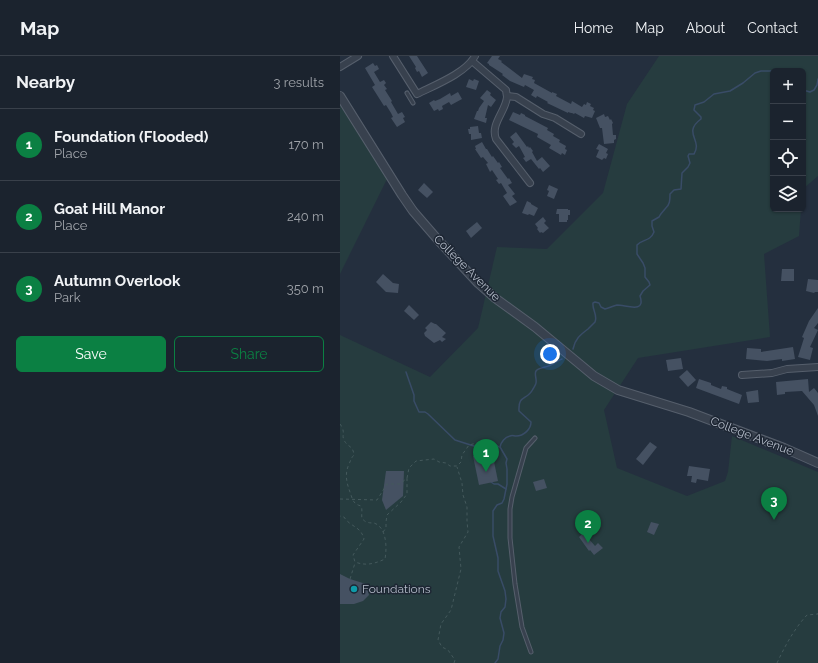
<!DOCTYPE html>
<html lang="en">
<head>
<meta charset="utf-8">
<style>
	body { margin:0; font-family:Raleway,sans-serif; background:#282f3a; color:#f1f3f6 }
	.controls { position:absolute; right:12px; top:12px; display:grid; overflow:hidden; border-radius:6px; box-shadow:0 1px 3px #0004 }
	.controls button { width:36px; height:36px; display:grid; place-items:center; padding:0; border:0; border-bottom:1px solid #39404a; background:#1b232e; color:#f1f3f6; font:20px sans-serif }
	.you { position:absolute; left:210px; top:298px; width:14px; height:14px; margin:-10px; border:3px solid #fff; border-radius:50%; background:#1a73e8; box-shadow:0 0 0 6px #1a73e833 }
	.badge { display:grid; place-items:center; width:26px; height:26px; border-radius:50%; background:#0b8043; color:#fff; font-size:13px; font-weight:700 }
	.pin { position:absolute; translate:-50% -33px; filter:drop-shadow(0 1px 2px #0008) }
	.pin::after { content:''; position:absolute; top:21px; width:14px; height:12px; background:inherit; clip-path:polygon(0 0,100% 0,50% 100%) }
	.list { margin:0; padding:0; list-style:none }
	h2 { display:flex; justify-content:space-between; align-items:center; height:52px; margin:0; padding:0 16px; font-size:17px }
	h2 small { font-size:13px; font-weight:400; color:#a0a4aa }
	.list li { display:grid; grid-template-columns:26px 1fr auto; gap:12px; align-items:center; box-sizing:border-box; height:72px; padding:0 16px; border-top:1px solid #39404a }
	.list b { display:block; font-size:15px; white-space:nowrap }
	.list p { margin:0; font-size:13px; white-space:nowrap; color:#a0a4aa }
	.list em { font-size:13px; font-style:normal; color:#a0a4aa }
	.actions { display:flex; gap:8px; padding:12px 16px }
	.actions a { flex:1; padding:9px 0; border:1px solid #0b8043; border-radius:6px; text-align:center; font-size:14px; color:#0b8043 }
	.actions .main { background:#0b8043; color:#fff }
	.icon { flex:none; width:22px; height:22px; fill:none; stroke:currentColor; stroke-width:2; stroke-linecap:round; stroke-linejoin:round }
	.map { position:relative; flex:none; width:478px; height:607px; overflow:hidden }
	header { display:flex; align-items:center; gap:24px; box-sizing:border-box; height:56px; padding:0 20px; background:#1b232e; border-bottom:1px solid #39404a }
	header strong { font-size:19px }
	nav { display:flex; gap:22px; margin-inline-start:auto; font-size:14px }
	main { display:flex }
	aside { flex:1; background:#1b232e }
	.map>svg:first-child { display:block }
</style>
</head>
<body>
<header>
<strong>Map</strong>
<nav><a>Home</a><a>Map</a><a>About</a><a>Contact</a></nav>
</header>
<main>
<aside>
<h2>Nearby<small>3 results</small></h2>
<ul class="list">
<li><span class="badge">1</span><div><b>Foundation (Flooded)</b><p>Place</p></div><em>170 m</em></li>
<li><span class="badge">2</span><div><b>Goat Hill Manor</b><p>Place</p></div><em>240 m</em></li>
<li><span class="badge">3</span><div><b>Autumn Overlook</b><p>Park</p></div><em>350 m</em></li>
</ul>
<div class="actions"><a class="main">Save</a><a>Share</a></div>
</aside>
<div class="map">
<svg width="478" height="607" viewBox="0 0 478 607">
	<rect width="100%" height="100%" fill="#242f3e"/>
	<!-- green -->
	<g fill="#263c3f">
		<path d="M319 0H478V120L463 133V15H433V153H461L459 180 424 198 430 281 298 302 264 354 277 412 347 440 385 425 388 416 392 380 478 416V607H0V279L90 321 138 272 157 191 207 193 263 137 287 48Z"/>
		<path d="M0 49 47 123 0 218Z"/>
	</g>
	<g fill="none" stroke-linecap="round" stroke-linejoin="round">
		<!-- stream -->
		<g stroke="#394c67" stroke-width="1.5">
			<path d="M463 34 470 36 474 34 477 29 478 23"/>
			<path d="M233 293C235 283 240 279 248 273 250 271 253 268 255 266 258 259 252 254 253 247L255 246 259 247 261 251 265 253C269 252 273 250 277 249 286 249 306 258 300 240L303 235 310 229 309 226 305 221V212L303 207 297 198V189C302 183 310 186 314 176L312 170V165L319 161C321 157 322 157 325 153 330 149 330 144 330 138L334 134 341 133 342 117 348 111 350 107 348 100 349 98H354C363 84 342 77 361 63V61L354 54 355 49 364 46 374 38 390 35 403 27 415 17 421 15H433"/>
			<path d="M66 316 74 339V345L79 356H85L88 358 115 384 140 392 145 388 152 386 159 391"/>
			<path d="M140 392 143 399"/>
			<path d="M151 426 154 428H158L166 433"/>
			<path d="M155 607 158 603 160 590 163 584 164 577 160 562 161 556 165 551 166 543 165 535 158 515V502L153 480V455L157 449 162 447 164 443 167 428V413L166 407 167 403 160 391C161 386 165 381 170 380 172 379 174 380 176 380 184 380 191 373 191 366L179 355C178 338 187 345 193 333 193 333 196 328 196 327 197 323 194 318 196 315 198 312 202 312 205 311 211 310 216 305 222 303"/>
		</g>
	</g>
	<!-- building -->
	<g fill="#455162">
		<path d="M69 0H77L88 17 82 21 79 15 77 16 75 12 76 11Z"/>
		<path d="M152 0H160L158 3 162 5 161 6 182 22 184 18 193 21 192 23 195 24 194 27 212 37V36L217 38 216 40 231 48 232 45 242 51 244 48 246 49 247 46 251 48 250 50 254 52 253 54 255 55 252 62 245 60 244 62 235 57 234 58 232 57H231L228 56V57L207 47 208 46 197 40 196 42 191 39 194 34 185 29 184 31 170 25 162 19 163 18 149 9V8L147 7Z"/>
		<path d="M33 7 35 10 37 9 39 13 34 16 40 26 44 24 46 27 44 29 47 33 45 34 52 45 51 46 58 58 62 56 65 61 63 62 65 66 57 71 51 62 53 61 51 57 46 49 44 50 32 31 35 29 25 12Z"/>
		<path d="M129 23 133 25 134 23 139 25 136 34 126 31Z"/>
		<path d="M147 34 151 37 150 39 156 44 151 51 148 49 145 62H147L146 67 134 63 137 55H138L139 52 144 45 140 42Z"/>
		<path d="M118 36 122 43 111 49 109 46 102 50 103 53 99 55 98 53 94 55 89 47 94 44 95 45 100 43 110 37 111 40Z"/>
		<path d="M173 56 180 59 181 57 185 59V60L208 72 207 74 214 78 213 80 220 84 219 86 226 90 225 93 227 94 225 99 222 97 221 99 209 92 211 89 197 81 198 78 169 64Z"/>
		<path d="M264 58 265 61 268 60 270 64 271 63 273 67 272 68 273 79H276V83L274 84V87L264 88 262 72H260L256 62Z"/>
		<path d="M138 70 139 77H141L142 82 131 84V78H129L128 73H130V71Z"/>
		<path d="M176 76 187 91 188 90 189 92 190 91 193 95 192 96 197 105 202 101 210 110 203 116 200 112 199 113 191 103 186 106 183 102 185 101 179 90 176 92 172 88 174 86 170 81Z"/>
		<path d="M142 86 146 93H147L152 101 153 100 158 107 159 106 162 111 160 112 168 123 169 122 172 127 168 129 175 138 172 140 177 146 170 150 163 140 167 137 161 127 159 128 156 124 158 123 152 114 150 116 146 108 148 107 143 101 141 102 135 93H136L135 90Z"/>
		<path d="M259 88 268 93 266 97 268 98 266 103 264 102 262 104 256 101 259 94 256 93Z"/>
		<path d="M84 127 93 136 87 142 78 134Z"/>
		<path d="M209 129 218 133 214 143 207 140 209 135 207 134Z"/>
		<path d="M187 145 191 147V148L198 152 194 160 189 158 188 159 182 157Z"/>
		<path d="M217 153H228V154H230V159H228V164H227V166H219V158H216Z"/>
		<path d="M203 161 206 165 204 167 209 172 203 177 201 176 200 177 197 173 198 172 195 168Z"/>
		<path d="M137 166 142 172 131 182 126 175Z"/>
		<path d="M442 213H454V225H441Z"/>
		<path d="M43 218 53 227 59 228 58 237 46 236 36 226Z"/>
		<path d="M468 223 478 224V236H475L474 237 466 235Z"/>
		<path d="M69 249 79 259 74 264 64 255Z"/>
		<path d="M478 252V267L474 272 478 274 470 291 473 292 470 304 458 301 464 282 462 281 469 265Z"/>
		<path d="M91 266 95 268H96L106 277 102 281 106 283 102 286 100 284 94 287 85 280 84 277 87 274 85 272Z"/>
		<path d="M453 291 455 303 442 305V303L427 305 406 303 407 292 421 293V296Z"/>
		<path d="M341 302 343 313 328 315 326 304Z"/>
		<path d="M347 314 356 324 348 331 339 321Z"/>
		<path d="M359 323 371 327V329L381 333 382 330 387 331V333L402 339 399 348 356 332Z"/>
		<path d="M468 323 469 336 474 332 478 337V360L474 349 462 335 445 336V338L437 339 436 326Z"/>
		<path d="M418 334 419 346 408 347 406 336Z"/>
		<path d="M310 386 317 391 303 409 296 403Z"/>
		<path d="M152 396 158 425 139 429 133 400Z"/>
		<path d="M349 410 370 413 368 425 357 423 356 427 351 426 352 420H347Z"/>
		<path d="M46 415H64L63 440 46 454 42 444Z"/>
		<path d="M204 423 207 432 196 435 193 426Z"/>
		<path d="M311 466 319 468 314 479 307 476Z"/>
		<path d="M245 475 250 482 249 483 255 490 258 487 263 492 254 499 250 494 249 495 239 481Z"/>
		<path d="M0 518 10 523 26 528 29 539 23 545 14 548H0Z"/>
	</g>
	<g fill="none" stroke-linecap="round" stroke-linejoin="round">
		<!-- service casing -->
		<g stroke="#565f6c" stroke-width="5">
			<g id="service">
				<path d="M67 37 73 47"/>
				<path d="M191 596 182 571 175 528 170 482V453L172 441 186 392 195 382"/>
			</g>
		</g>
		<!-- minor casing -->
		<g stroke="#565f6c" stroke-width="8">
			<g id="minor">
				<path d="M53 0 77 38C95 29 126 17 135 0"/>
				<path d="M132 5 166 34C166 35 167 40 167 41 166 55 150 68 156 83L190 127"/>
				<path d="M0 11 18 0"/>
				<path d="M167 40 176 41 203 58 215 62 241 78"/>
				<path d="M402 319 432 317 447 313 478 311"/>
			</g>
		</g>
		<!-- tertiary casing -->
		<g stroke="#565f6c" stroke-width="10">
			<path id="tertiary" d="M0 40 62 139 73 155 99 185 138 227 155 242 195 271 254 320 278 334 349 356 444 392 478 407"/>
		</g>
		<!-- path -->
		<g stroke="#44595c" stroke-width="1" stroke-dasharray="3 3" stroke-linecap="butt">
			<path d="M0 368C1 369 3 373 3 374 4 378 2 380 4 384 7 391 13 389 14 399 11 402 11 404 9 408 4 419 7 428 11 439 13 445 14 448 21 450 23 454 21 458 22 463 24 464 25 466 27 466 28 467 33 467 34 467 47 471 47 493 45 503 34 508 26 510 15 506L13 499 24 483C21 470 10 471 4 461L0 460"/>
			<path d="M0 443 37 444 47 428H60L67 422 69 412 76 405 94 403 99 406 106 407 110 410H117L121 406 122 399 129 389 137 387 142 384C148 389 156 399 154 407L149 408"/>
			<path d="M43 476 46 472V466L47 459 61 446 67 438V422"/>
			<path d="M10 523 15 507"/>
			<path d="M114 607 115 604 108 594 102 591 98 584 101 568 111 554 121 513 119 491 128 476 127 465V451L123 439 122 427 117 411"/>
			<path d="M437 607C445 590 454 573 467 559L478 558V557"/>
		</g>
		<!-- service -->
		<use href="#service" stroke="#38414e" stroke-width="3"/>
		<!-- minor -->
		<use href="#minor" stroke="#38414e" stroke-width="6"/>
		<!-- tertiary -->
		<use href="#tertiary" stroke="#38414e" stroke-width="8"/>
	</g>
	<!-- markers -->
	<circle fill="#0f9aa8" stroke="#1d2633" stroke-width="1.5" cx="14" cy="533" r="4"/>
	<g text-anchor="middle" stroke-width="3" stroke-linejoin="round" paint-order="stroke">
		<!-- street labels -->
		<g font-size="12" fill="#b4bcc9" stroke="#1d2633">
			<text transform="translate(127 212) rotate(45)" y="4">College Avenue</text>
			<text transform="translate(412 380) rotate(21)" y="4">College Avenue</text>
		</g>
		<!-- poi labels -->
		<g font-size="12" fill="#b4bcc9" stroke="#1d2633" text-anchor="start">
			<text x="22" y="537">Foundations</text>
		</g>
	</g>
</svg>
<div class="controls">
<button>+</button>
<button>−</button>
<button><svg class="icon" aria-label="locate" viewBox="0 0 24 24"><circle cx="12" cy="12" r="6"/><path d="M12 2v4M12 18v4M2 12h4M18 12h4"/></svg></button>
<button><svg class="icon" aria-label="layers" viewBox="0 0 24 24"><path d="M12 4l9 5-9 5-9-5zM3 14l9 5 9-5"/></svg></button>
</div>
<div class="you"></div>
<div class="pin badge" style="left:146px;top:416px">1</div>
<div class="pin badge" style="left:248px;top:487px">2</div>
<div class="pin badge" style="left:434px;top:464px">3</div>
</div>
</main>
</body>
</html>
